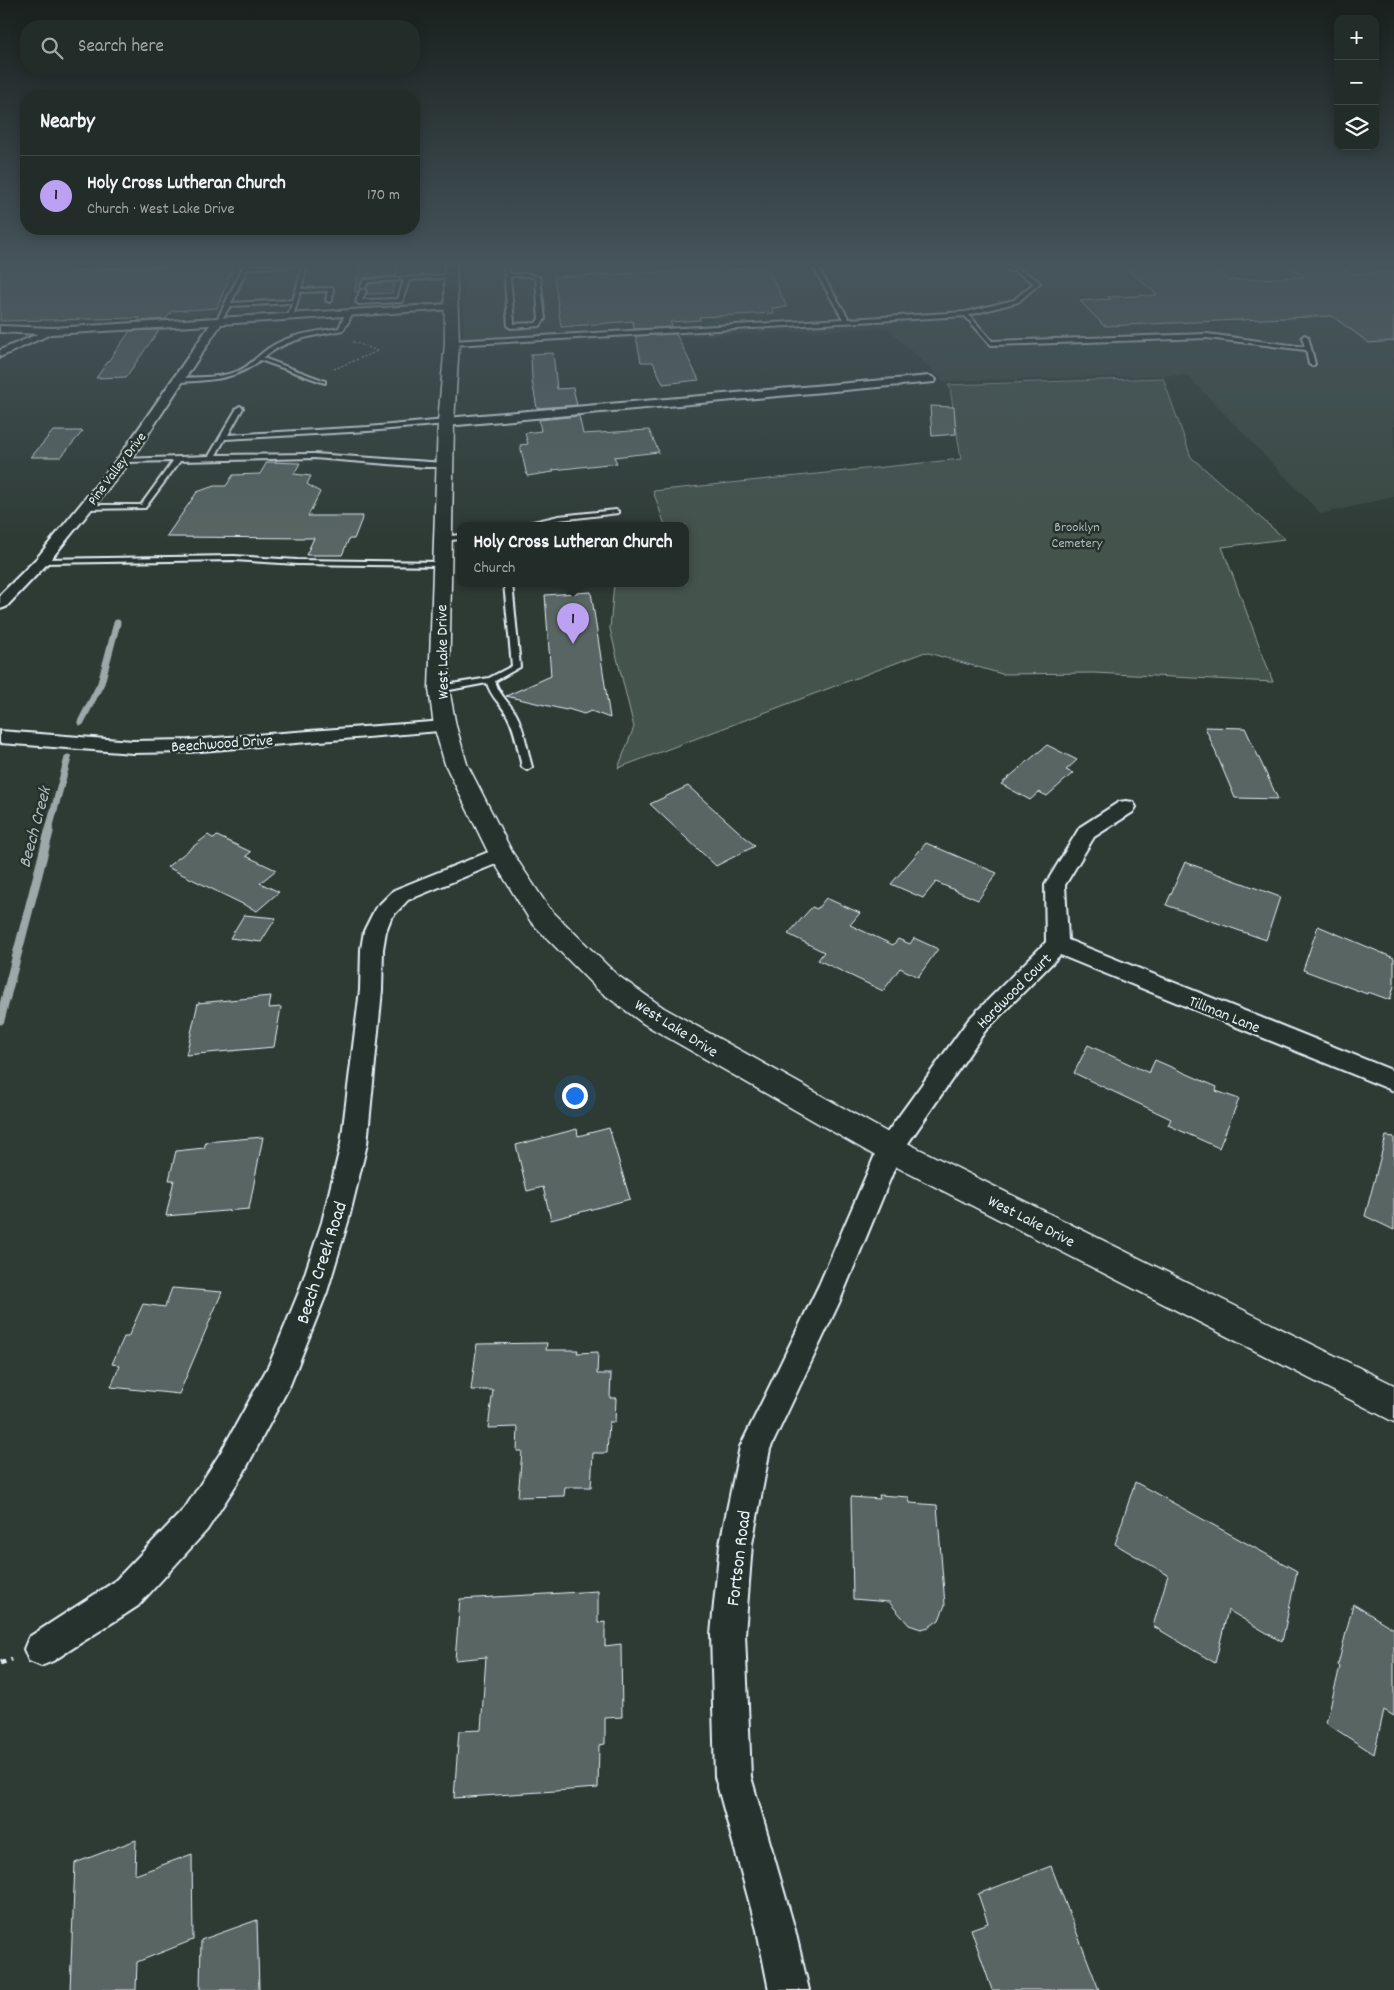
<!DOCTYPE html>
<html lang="en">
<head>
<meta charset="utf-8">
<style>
	body { margin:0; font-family:Dekko,sans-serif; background:#2a3430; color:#f1f3f6 }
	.controls { position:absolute; right:15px; top:15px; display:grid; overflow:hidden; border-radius:10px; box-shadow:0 2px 12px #0003 }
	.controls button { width:45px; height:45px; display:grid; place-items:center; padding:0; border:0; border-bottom:1px solid #3f4845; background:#222c28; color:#f1f3f6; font:25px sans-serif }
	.you { position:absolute; left:574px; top:1095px; width:18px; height:18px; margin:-12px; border:4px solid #fff; border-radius:50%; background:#1a73e8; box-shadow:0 0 0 8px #1a73e833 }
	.badge { display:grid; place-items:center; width:32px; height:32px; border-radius:50%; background:#bca0f2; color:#111; font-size:16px; font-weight:700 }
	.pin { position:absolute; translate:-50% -41px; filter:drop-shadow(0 1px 2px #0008) }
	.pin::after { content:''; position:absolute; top:26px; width:18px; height:15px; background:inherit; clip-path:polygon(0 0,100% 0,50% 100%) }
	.popup { position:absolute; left:457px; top:522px; width:232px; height:65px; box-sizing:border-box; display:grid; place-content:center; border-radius:10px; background:#222c28; filter:drop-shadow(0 1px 4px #0005); font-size:16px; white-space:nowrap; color:#a2a7a8 }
	.popup b { font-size:19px; color:#f1f3f6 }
	.popup::after { content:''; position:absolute; left:50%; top:100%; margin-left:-10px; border:10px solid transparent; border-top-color:#222c28 }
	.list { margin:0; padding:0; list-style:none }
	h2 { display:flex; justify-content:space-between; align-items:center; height:65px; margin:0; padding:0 20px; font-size:21px }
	h2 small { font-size:16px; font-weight:400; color:#a2a7a8 }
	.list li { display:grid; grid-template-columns:32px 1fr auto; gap:15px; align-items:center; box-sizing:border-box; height:80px; padding:0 20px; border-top:1px solid #3f4845 }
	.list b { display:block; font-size:19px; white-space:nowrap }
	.list p { margin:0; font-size:16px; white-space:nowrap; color:#a2a7a8 }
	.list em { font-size:16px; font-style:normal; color:#a2a7a8 }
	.icon { flex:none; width:28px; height:28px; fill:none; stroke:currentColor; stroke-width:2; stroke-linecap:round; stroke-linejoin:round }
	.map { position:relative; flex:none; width:1394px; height:1990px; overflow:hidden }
	.search { position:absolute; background:#222c28; box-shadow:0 2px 12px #0003; left:20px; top:20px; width:400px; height:55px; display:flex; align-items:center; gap:12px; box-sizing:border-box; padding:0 18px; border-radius:20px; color:#a2a7a8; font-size:19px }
	.panel { position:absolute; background:#222c28; box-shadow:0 2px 12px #0003; left:20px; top:90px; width:400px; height:145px; border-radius:20px }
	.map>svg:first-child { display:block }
</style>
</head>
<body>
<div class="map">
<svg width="1394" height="1990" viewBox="0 0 1394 1990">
	<rect width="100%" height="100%" fill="#2e3b35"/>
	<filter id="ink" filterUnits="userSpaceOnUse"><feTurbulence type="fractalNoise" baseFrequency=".02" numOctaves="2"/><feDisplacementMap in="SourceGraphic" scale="10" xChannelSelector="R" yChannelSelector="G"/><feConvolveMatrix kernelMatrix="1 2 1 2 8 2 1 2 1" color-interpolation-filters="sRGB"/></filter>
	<g filter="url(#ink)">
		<!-- built -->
		<g fill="#3b4843">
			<path d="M0 263H425L423 275 355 278 349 306 43 324 59 306 0 283Z"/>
			<path d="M464 263H1394V497L1321 514 1187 375 943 381 887 328 463 346Z"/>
		</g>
		<!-- green -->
		<path fill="#45524e" stroke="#96a2a3" d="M1163 378 1191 457 1285 539 1222 547 1273 682 1094 673 1002 674 925 652 618 768 634 727 610 629 614 583H686V525H665L653 491 961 459 950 388 948 385Z"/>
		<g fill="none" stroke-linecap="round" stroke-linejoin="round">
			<!-- stream-far1 -->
			<g stroke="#9da8a9" stroke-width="7">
				<path d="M81 722 101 683 117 623"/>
				<path d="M48 833 68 758"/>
			</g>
			<!-- stream -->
			<path stroke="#9da8a9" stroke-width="9" d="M0 1020 49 832"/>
		</g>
		<!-- building -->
		<g fill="#596563" stroke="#e8f1f8">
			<path d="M0 263H73L67 271 234 265 217 308 172 311 166 319 138 321 140 318 0 321Z"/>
			<path d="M398 263 396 276 364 278 359 286 360 289 358 292H354L360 264Z"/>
			<path d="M1121 263H1205L1228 280 1304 277 1284 263H1335L1352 274 1394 272V341L1369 343 1332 316 1104 326 1080 301 1111 299 1108 297 1157 295Z"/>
			<path d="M767 267 787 307 772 308 774 313 699 317 700 320 670 322 673 327 634 329 633 321 561 327 554 277Z"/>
			<path d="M395 282 392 293 367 294 366 289 369 284Z"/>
			<path d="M159 330 126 377 96 378 130 331Z"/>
			<path d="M676 334 699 380 663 384 653 362H641L636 336Z"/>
			<path d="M553 353 557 389 573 388 577 405 537 408 532 381 531 354Z"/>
			<path d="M930 406 954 407 956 434 932 436Z"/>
			<path d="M579 416 583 434 649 430 659 452 614 457 617 463 553 470V472L527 476 520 445 528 444 525 433 541 431 539 420Z"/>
			<path d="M53 431H83L61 457H31Z"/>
			<path d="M267 462 300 463 294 474 311 476 307 484 320 492 308 516H363L354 539H349L342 555H306L314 538 166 537 197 492 214 486H226L233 475 260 474Z"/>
			<path d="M591 592 610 718 591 711 584 714 568 709 566 710 506 696 551 676 545 595Z"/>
			<path d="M1205 727 1245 728 1278 799 1235 798Z"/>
			<path d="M1047 745 1077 760 1066 770 1073 773 1047 796 1039 792 1030 800 1001 784Z"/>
			<path d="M688 786 716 811 755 846 716 866 650 804Z"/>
			<path d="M208 835 214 839 217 836 251 852 246 856 276 870 260 883 279 892 257 911 167 867Z"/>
			<path d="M926 843 997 873 978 900 936 882 923 898 891 884Z"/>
			<path d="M1185 862 1280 897 1266 940 1166 905Z"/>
			<path d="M826 898 860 913 850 925 893 945 898 939 910 944 914 938 938 949 918 977 900 968 883 991 818 960 824 952 788 934 812 907 817 909Z"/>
			<path d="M244 915 276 918 261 942 230 938Z"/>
			<path d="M1318 926 1394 958V986L1390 1000 1368 992 1367 994 1303 970Z"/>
			<path d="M271 996 269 1008 281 1007 274 1047 186 1055 198 1003Z"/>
			<path d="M1088 1045 1149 1073 1155 1060 1217 1087 1216 1091 1239 1099 1219 1148 1168 1125 1171 1119 1074 1073Z"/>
			<path d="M609 1128 630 1199 551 1220 543 1187 527 1191 516 1145 577 1129 578 1136Z"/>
			<path d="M1386 1136 1394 1137V1230L1365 1216Z"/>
			<path d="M263 1137 249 1209 166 1216 174 1180H169L176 1151 204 1148 206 1142Z"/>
			<path d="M172 1288 222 1292 179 1394 111 1387 120 1365 112 1364 124 1337H128L143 1304 165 1307Z"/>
			<path d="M547 1343 546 1350H578L577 1353 598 1352 597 1374H611L610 1398H616L615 1422H609L607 1453H593L591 1487H565L564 1496 518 1497 522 1451H517L518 1427 488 1428 493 1390H471L477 1344Z"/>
			<path d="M1135 1482 1297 1571 1282 1642 1228 1610 1215 1663 1153 1626 1168 1575 1115 1544Z"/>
			<path d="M879 1495 909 1497 910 1503 937 1505 945 1605 939 1620 929 1627 921 1629 909 1625 889 1602 853 1599 851 1497 880 1499Z"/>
			<path d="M598 1591V1623L605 1622V1646L621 1644 622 1717 605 1718V1744L599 1745 598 1788 454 1798 459 1731 481 1730 486 1657 455 1660 460 1599Z"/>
			<path d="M1353 1604 1394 1629V1716L1384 1710 1374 1754 1326 1723 1340 1667 1338 1665Z"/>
			<path d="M136 1840 135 1875 192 1854 193 1940 137 1962 136 1990H70L75 1863Z"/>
			<path d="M1051 1866 1099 1990H992L971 1929 988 1923 978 1894Z"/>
			<path d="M257 1920 259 1990H200L201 1940Z"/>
		</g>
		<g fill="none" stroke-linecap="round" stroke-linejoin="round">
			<!-- lane casing -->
			<g stroke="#e8f1f8" stroke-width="4">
				<g id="lane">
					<path d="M90 263 106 265 228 263 106 267Z"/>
					<path d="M245 263H249L248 266 291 265 293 266 247 269 231 303 293 300 304 263H308L301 289 333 288 332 300 329 302 326 300 328 291 300 292 293 317 288 316 292 303 230 306 220 322H216Z"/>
					<path d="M449 263H473L450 265 448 264Z"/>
					<path d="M504 263H508L509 274H529L540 278 545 319 540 326 511 328 508 326ZM510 276H529L536 279 539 319 536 323 514 324Z"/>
					<path d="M811 263H815L849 319 966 312 1014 300 1034 283 1016 272 978 263C998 261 1024 268 1040 283L1018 302 969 315 992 341 1207 334 1305 347 1302 337 1305 335 1308 337 1315 364 1312 366 1309 364 1306 350 1207 338 991 345 965 316 452 345 449 343 452 341 843 319Z"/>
					<path d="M450 275 452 277 409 280 402 302 359 304 356 302 360 291 363 289 366 291 362 300 398 299 404 280 368 282 364 289 361 287 364 280Z"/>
					<path d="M346 312 351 313 349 321 343 330C314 336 287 338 263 358L325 381V383L260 360C237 380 209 380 180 382L177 380 180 378C199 377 220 378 238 371 250 366 258 355 269 348 290 334 315 332 339 328Z"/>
					<path d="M240 406 243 408 228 435 368 427 446 420 449 422 446 424 368 431 225 439 216 455 314 454 444 463 447 465 444 467H425L314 458 180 461 145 508 85 509 82 507 85 505H141L173 461 124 462 122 461V459L209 456 237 408Z"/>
					<path d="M616 510 618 511V513L559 520 533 525H520L559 516Z"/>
					<path d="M460 535V539L443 541 439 539 443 537Z"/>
					<path d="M234 556 297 560 442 562 446 564 442 566 297 564 234 560 42 563 38 561 42 559Z"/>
					<path d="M504 583H512L520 667 495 681C499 695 509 702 516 714 525 730 527 750 532 767L527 770 522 767C518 750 516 732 508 717 502 704 491 698 487 683L439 692 435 689 439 686 489 678 512 666Z"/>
				</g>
			</g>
			<!-- street casing -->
			<g stroke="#e8f1f8" stroke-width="4">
				<g id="street">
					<path d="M450 304 455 307 454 309 221 324 129 463 47 564 6 607 0 609V595L37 558 119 457 210 325 51 334 0 357V350L38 334 0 332V326L53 328Z"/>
					<path d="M930 376 934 378 936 380 934 382 446 426 440 422 446 418Z"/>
					<path d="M445 721 451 722 454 726 451 730 189 752 133 753 0 743V731L133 741 189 740Z"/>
					<path d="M1126 801 1133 802 1136 807 1133 812 1094 837 1065 885 1068 940 1394 1071V1091L1060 955 985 1031 900 1155 839 1303 770 1449 752 1544 745 1634 751 1777 795 1930 809 1990H769L757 1930 715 1777 711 1634 720 1544 740 1447 819 1285 881 1141 969 1019 1046 942 1045 885 1080 827 1119 802Z"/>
					<path d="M501 847 508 849 511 854 508 859 408 900 391 918 386 931 383 949 382 990 367 1144 348 1222 327 1292 290 1385 243 1474 207 1530 138 1606 53 1661 41 1666 29 1661 24 1649 29 1637 114 1582 185 1508 221 1452 269 1365 299 1292 322 1222 341 1144 360 990 361 949 364 931 375 909 394 890Z"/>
				</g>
			</g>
			<!-- secondary casing -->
			<g stroke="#e8f1f8" stroke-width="3">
				<path id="secondary" d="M444 263H456L459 343 454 422 449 689 456 726 467 764 512 852 549 908 617 975 664 1008 901 1140 1394 1385V1422L879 1158 644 1024 597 989 531 922 489 854 445 764 434 726 429 689 438 422 445 343Z"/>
			</g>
			<!-- path-far1 -->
			<g stroke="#e8f1f8" stroke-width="1" stroke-dasharray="2 2" stroke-linecap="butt">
				<path d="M593 263 594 270"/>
				<path d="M739 263 742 268"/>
				<path d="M1279 263 1283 266"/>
				<path d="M659 267 661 271"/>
				<path d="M579 271 580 275"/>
				<path d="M334 369 378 351 351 341"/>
			</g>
			<!-- path -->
			<path stroke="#e8f1f8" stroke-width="5" stroke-dasharray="5.5 5.5" stroke-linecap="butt" d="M0 1663 12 1659"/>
			<!-- lane -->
			<use href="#lane" fill="#26332d" fill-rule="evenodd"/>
			<!-- street -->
			<use href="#street" fill="#26332d" fill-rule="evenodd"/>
			<!-- secondary -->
			<use href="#secondary" fill="#26332d" fill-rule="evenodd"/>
		</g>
	</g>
	<!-- sky -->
	<linearGradient id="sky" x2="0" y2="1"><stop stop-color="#19201d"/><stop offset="0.49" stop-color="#46555c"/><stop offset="1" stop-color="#46555c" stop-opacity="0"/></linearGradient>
	<rect width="1394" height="541" fill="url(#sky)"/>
	<g text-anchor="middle" stroke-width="5" stroke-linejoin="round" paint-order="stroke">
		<!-- far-street labels -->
		<g font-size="14" fill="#e8f1f8" stroke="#26332d">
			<text transform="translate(116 468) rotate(-53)" y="5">Pine Valley Drive</text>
		</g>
		<!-- far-park labels -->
		<g font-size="14" fill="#afb9bc" stroke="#26332d">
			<text x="1077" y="531">Brooklyn<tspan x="1077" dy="16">Cemetery</tspan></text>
		</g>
		<!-- street labels -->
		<g font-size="16" fill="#e8f1f8" stroke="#26332d">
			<text transform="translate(441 652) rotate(-91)" y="6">West Lake Drive</text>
			<text transform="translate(222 742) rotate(-4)" y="6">Beechwood Drive</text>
			<text transform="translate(1013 990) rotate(-45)" y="6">Hardwood Court</text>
			<text transform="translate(1225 1013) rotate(22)" y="6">Tillman Lane</text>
			<text transform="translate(677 1027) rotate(32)" y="6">West Lake Drive</text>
			<text transform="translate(1032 1220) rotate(27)" y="6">West Lake Drive</text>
		</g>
		<!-- water labels -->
		<g font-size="18" font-style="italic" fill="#b0babd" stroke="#26332d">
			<text transform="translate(34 827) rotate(-75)" y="6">Beech Creek</text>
		</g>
		<!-- near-street labels -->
		<g font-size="19" fill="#e8f1f8" stroke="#26332d">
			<text transform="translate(320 1262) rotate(-72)" y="7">Beech Creek Road</text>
			<text transform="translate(737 1558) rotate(-83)" y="7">Fortson Road</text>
		</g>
	</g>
</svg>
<div class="controls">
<button>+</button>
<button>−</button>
<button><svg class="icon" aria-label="layers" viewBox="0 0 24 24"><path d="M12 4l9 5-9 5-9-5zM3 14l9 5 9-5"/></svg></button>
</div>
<div class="you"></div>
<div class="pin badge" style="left:573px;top:644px">1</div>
<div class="popup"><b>Holy Cross Lutheran Church</b>Church</div>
<div class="search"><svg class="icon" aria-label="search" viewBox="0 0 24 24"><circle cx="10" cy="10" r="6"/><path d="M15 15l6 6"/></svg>Search here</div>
<section class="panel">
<h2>Nearby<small></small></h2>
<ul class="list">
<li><span class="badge">1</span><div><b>Holy Cross Lutheran Church</b><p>Church · West Lake Drive</p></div><em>170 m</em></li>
</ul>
</section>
</div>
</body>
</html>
